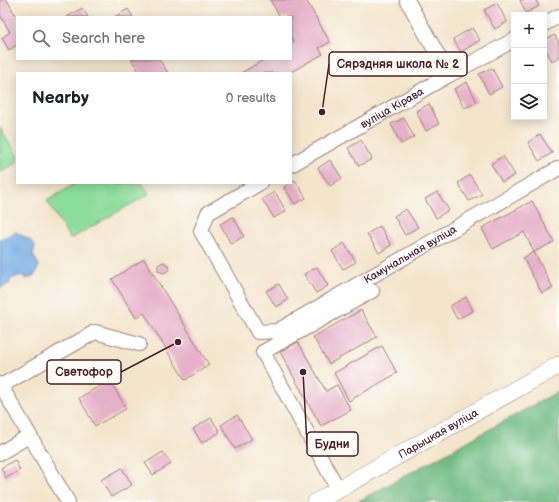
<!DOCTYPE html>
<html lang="en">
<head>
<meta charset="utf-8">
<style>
	body { margin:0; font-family:"Balsamiq Sans",sans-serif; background:#f2f2f2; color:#202124 }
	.controls { position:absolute; right:12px; top:12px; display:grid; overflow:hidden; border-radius:0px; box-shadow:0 2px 10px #0003 }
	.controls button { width:36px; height:36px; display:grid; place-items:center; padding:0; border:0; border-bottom:1px solid #e0e0e0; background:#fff; color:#202124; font:20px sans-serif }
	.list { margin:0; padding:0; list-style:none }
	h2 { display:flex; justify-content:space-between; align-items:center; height:52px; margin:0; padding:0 16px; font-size:17px }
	h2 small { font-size:13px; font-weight:400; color:#757577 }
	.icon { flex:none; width:22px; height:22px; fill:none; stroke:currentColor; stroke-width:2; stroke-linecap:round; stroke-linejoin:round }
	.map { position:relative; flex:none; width:559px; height:502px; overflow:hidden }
	.search { position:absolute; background:#fff; box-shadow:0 2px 10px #0003; left:16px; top:16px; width:276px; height:44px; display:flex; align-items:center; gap:10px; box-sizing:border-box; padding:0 14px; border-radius:0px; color:#757577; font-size:15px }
	.panel { position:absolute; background:#fff; box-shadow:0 2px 10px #0003; left:16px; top:72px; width:276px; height:112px; border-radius:0px }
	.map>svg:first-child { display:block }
</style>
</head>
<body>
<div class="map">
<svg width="559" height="502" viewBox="0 0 559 502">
	<rect width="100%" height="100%" fill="#fdfcf7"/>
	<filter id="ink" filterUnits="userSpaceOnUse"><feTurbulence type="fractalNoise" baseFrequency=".025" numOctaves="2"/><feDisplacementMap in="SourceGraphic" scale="8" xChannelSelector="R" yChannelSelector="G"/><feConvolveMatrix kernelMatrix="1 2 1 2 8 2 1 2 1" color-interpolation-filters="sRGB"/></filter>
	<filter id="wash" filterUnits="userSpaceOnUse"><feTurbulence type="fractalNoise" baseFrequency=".012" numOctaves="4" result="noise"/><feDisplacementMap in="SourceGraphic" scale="16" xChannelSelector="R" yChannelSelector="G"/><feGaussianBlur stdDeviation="0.9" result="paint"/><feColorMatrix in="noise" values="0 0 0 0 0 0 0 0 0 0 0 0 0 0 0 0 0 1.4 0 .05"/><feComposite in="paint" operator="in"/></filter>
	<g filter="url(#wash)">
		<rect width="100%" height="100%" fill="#f3e5cc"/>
		<!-- green -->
		<g fill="#8cdd9c" stroke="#6b7e64">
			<path d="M0 128 17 154V162L0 173Z"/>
			<path d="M76 183H142L149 194 70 239 47 201Z"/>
		</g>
		<!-- forest -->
		<path fill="#71bc84" stroke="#5e6e58" d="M559 391V502H357Z"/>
		<!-- water -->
		<path fill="#75abe3" stroke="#606587" d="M16 232 30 240 35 245 33 255 39 265 35 275 27 279 21 275 11 279 9 284 0 288V239Z"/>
		<g id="blocks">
			<!-- building -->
			<g fill="#e6b0c9">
				<path d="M0 0H7L17 18V45L9 50 2 38 10 32 0 15Z"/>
				<path d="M270 0H306L330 42 319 48 323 54 289 73H241L265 59H291V44L294 42 291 37V17H280Z"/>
				<path d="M520 0H536L539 6 526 13Z"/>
				<path d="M497 3 507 22 495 29 484 10Z"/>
				<path d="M82 8 88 17H67Z"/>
				<path d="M128 9 133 17H114Z"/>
				<path d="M472 28 480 40 461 52 453 39Z"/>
				<path d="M555 35 559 44V57L552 61 544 46V40Z"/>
				<path d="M131 59H159L168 73H140Z"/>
				<path d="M492 68 502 87 489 94 479 74Z"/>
				<path d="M467 82 477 102 464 108 454 89Z"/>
				<path d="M429 104 439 124 426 131 416 111Z"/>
				<path d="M404 118 414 137 401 144 391 124Z"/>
				<path d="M540 134 552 153 539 161 528 142Z"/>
				<path d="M361 140 372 159 359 166 348 148Z"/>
				<path d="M503 156 515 175 502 182 491 164Z"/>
				<path d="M330 160 342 178 330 186 318 168Z"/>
				<path d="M470 175 482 194 469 201 458 183Z"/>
				<path d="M295 180 306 198 295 204 284 187Z"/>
				<path d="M275 192 286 211 274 218 262 199Z"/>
				<path d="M437 192 449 210 436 218 425 199Z"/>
				<path d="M532 201 554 242 534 252 524 232 493 249 482 228Z"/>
				<path d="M406 209 418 227 405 235 394 216Z"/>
				<path d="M233 217 244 236 231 244 220 224Z"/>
				<path d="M380 226 391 245 379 253 367 234Z"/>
				<path d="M344 243 356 262 343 269 332 251Z"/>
				<path d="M534 252 553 288 542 293 523 258Z"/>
				<path d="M144 259 209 365 185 380 144 313 136 318 112 279Z"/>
				<path d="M163 262 168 265 169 270 164 273 158 271V265Z"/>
				<path d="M317 267 328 286 316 293 304 274Z"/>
				<path d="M279 284 288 300 276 307 266 291Z"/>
				<path d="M466 297 473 311 457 319 450 306Z"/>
				<path d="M361 310 377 337 329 364 313 337Z"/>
				<path d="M298 342 326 391 337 385 351 410 321 426 280 352Z"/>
				<path d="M382 346 397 373 349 401 334 373Z"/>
				<path d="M110 380 126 409 95 426 79 398Z"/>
				<path d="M237 415 252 439 235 449 221 425Z"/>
				<path d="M211 418 220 432 202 443 193 429Z"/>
				<path d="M163 452 171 464 153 475 145 463Z"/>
				<path d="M15 460 20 470 6 478 1 468Z"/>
				<path d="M122 468 132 485 111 497 101 480Z"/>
			</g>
		</g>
	</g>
	<g filter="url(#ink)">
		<use href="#blocks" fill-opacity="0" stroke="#9e827c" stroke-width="1"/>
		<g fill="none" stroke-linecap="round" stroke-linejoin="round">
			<!-- minor casing -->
			<g stroke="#9e827c" stroke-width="16">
				<g id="minor">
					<path d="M407 0 449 75"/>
					<path d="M544 24 559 16"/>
					<path id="s1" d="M291 165 449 75 514 40"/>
					<path id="s2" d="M260 183 208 213 201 231 258 332 277 331 559 168"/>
					<path d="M0 384 68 502"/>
					<path d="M1 386 95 332 139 344"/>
					<path d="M0 453 29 436"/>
					<path d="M338 489 263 352 372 291"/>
				</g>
			</g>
			<!-- major casing -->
			<g stroke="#9e827c" stroke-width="18">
				<g id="major">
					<path id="s3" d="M316 502 559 365"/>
				</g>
			</g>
			<!-- minor -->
			<use href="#minor" stroke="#fff" stroke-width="14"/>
			<!-- major -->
			<use href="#major" stroke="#fff" stroke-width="17"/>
		</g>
	</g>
	<g text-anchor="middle" stroke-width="3" stroke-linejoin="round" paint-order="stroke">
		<!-- street labels -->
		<g font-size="11" fill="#4a1f2b" stroke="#fdfcf7">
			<text dy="4" stroke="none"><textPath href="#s1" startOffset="116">вуліца Кірава</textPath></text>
			<text dy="4" stroke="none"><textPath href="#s2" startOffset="368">Камунальная вуліца</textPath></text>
			<text dy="4" stroke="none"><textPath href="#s3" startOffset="140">Парыцкая вуліца</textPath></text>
		</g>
	</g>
	<!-- callouts -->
	<path fill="none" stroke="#4a1f2b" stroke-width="1.5" d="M322 112L329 64M178 342L121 372M303 372L307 444"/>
	<g fill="#4a1f2b" stroke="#fdfcf7" stroke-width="1.5">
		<circle cx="322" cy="112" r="4"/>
		<circle cx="178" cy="342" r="4"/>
		<circle cx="303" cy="372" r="4"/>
	</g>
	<g fill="#fdfcf7" stroke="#4a1f2b" stroke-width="1.5">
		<rect x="329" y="52" width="138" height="24" rx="4"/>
		<rect x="47" y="360" width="74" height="24" rx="4"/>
		<rect x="307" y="432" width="51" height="24" rx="4"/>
	</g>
	<g font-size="12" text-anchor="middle" font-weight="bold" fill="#4a1f2b">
		<text x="398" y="68">Сярэдняя школа № 2</text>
		<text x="84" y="376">Светофор</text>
		<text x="332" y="448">Будни</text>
	</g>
</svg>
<div class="controls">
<button>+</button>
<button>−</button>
<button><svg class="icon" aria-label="layers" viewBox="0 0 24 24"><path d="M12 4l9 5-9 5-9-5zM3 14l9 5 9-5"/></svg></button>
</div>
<div class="search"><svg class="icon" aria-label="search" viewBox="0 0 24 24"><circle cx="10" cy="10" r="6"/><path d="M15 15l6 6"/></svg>Search here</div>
<section class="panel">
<h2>Nearby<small>0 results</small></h2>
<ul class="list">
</ul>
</section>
</div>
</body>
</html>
